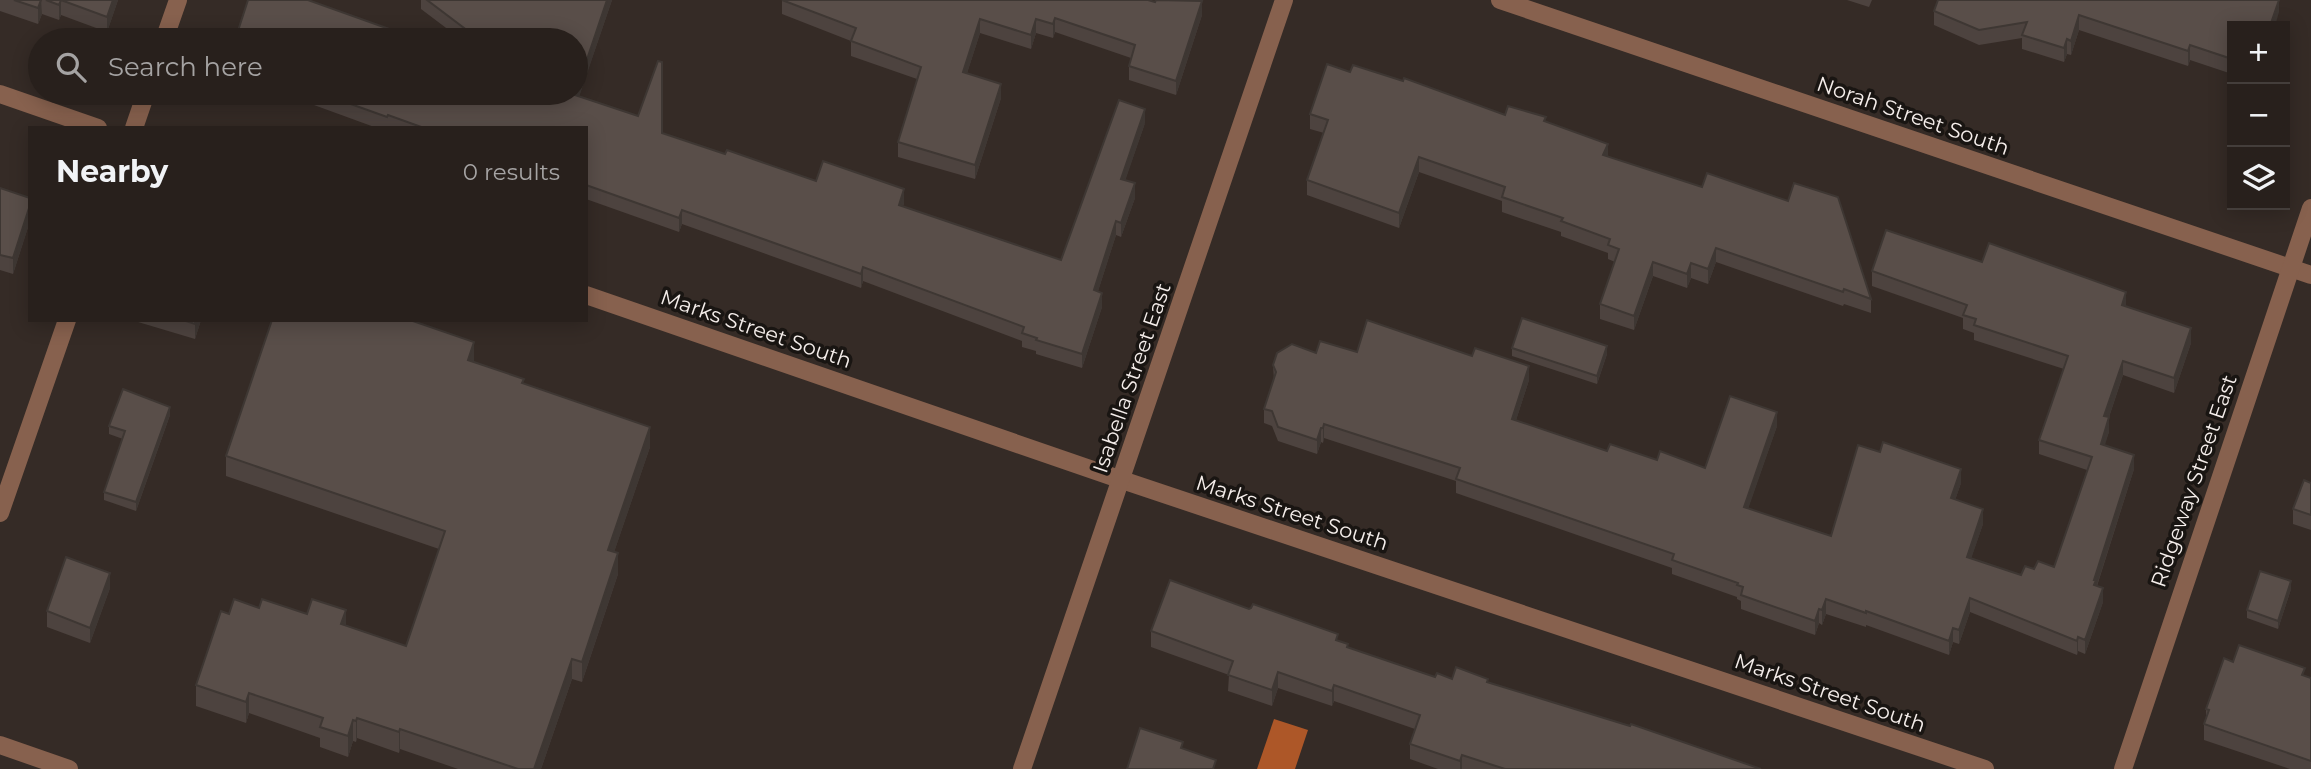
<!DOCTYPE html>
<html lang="en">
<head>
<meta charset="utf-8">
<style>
	body { margin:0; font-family:Montserrat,sans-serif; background:#342d29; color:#f1f3f6 }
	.controls { position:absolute; right:21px; top:21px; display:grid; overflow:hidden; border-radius:0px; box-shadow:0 4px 18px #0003 }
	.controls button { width:63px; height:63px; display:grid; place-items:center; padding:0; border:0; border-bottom:2px solid #443e3b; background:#28201c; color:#f1f3f6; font:35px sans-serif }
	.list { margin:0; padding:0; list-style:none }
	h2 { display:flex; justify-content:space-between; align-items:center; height:91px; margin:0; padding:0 28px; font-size:30px }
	h2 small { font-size:23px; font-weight:400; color:#a5a3a3 }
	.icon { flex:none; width:38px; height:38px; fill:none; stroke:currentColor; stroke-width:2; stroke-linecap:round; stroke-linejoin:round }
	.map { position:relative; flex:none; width:2311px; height:769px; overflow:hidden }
	.search { position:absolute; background:#28201c; box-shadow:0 4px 18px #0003; left:28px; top:28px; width:560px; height:77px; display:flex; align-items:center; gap:18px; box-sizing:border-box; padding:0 24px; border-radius:38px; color:#a5a3a3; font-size:26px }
	.panel { position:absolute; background:#28201c; box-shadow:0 4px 18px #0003; left:28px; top:126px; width:560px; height:196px; border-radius:0px }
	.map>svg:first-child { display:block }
</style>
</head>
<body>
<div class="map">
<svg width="2311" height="769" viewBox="0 0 2311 769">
	<rect width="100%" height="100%" fill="#352b26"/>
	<!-- water -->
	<path fill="#ad5728" d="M1274 719 1308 730 1295 769H1257Z"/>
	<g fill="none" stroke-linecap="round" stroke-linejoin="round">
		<!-- minor -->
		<g stroke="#87614e" stroke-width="18">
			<path d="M1500 0 2311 275"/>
			<path d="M164 40 178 0"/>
			<path d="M0 94 98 128"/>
			<path d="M134 128 146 93"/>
			<path d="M586 295 1122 480 1985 769"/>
			<path d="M0 513 67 320"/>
			<path d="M0 745 69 769"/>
			<path d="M1022 769 1284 0"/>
			<path d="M2123 769 2311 208"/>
		</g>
	</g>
	<!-- wall -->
	<g fill="#4d433f">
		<path d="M0 0H118L107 32 61 15 59 20 42 14 38 24 0 11Z"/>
		<path d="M421 0H612L579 96 662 133 725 154 816 181 904 203 903 206 1061 260 1145 123 1125 180 1135 198 1121 237 1116 235 1098 291 1102 307 1082 368 1036 354V351L1022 347V341L863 281 861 288 682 224 679 232 586 199V128H377L281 93H576V40H462L421 9Z"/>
		<path d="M782 0 1202 15 1176 95 1129 80V66L1131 58 1055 32 1053 38 1036 33 1031 49 980 33 967 73 1001 98 975 179 898 157V142L917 79 851 56V41L782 14Z"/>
		<path d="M1847 0H1872L1869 7Z"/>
		<path d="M2279 0V12L2232 26V74L2190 60 2188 66 2079 30 2071 55 2067 54 2064 62 2022 49V38L1979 45 1934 25V11Z"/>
		<path d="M1350 72 1505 115 1546 122 1871 299V313L1844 304 1843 306 1716 262 1708 284 1691 278 1687 288 1653 276 1634 330 1600 319V304L1615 262 1608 259V253L1561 236V232L1502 212V201L1419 172 1399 228 1307 195V180L1324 133 1310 129V114Z"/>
		<path d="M0 188 30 198V221L13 274 0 270Z"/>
		<path d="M1982 262 2126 306 2191 343 2174 393 2123 375 2109 417V432L2104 445 2134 469 2097 586 2103 602 2085 654 2078 651 2077 655 1970 612 1959 644 1953 642 1949 655 1866 625V627L1826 614 1822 625 1819 623 1815 635 1741 609V601L1737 599V597L1672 574V568L1456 493V481L1324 438 1323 443 1321 442 1317 454 1278 441 1272 426 1264 423V409L1274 380 1273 365 1316 353 1357 352 1529 380 1516 420 1607 451 1657 460 1705 468 1777 426 1748 508 1831 536 1961 483 1955 500 1983 524 1971 558 2021 575 2034 569 2054 567 2087 470 2039 454V440L2064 369 1974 340V333L1963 329V318L1872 286V271Z"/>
		<path d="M138 320H201L195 339 138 322Z"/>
		<path d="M1512 348 1607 354 1597 384 1512 356Z"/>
		<path d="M474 362 524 384 650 447 614 552 618 574 582 682 572 679 541 769H458L400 749 399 753 357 738 356 742 353 741 348 757 320 747V738L249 713 246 723 196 706V685L229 614 259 608 307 614 346 625 406 646 439 549 226 476V456Z"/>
		<path d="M170 415 136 511 104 500V492L123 439 109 434V426Z"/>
		<path d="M2311 483V530L2293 524V509Z"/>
		<path d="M110 588 90 643 47 627V611Z"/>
		<path d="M2291 589 2278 629 2247 618V610Z"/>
		<path d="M1249 609 1338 641 1348 647 1435 677 1488 682 1761 769H1438L1410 759V744L1415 729 1334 701 1332 706 1278 688 1272 706 1228 691 1229 675 1151 647V631Z"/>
		<path d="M2233 662 2311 678V769H2290L2204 740V724L2206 718V709Z"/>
	</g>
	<!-- shaded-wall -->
	<g fill="#3e3733">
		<path d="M41 0 42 14 38 24V8Z"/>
		<path d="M61 0V15L59 20V5Z"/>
		<path d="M113 0H118L107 32V17Z"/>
		<path d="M607 0H612L575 109V95Z"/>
		<path d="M2279 0V12L2275 26H2270Z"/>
		<path d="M1202 1V15L1176 95V81Z"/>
		<path d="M2079 15V30L2071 55V41Z"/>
		<path d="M1055 18V32L1053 38V24Z"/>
		<path d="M980 19V33L963 86V72Z"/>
		<path d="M1036 19V33L1031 49V35Z"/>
		<path d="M2067 39V54L2064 62V48Z"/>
		<path d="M2190 45V60L2188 66V51Z"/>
		<path d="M1001 84V98L975 179V165Z"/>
		<path d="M1145 109V123L1121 193V179Z"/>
		<path d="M1608 144V158L1603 155Z"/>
		<path d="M1419 157V172L1399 228V213Z"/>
		<path d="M1135 183V198L1121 237V223Z"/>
		<path d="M904 189V203L899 219V205Z"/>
		<path d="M30 205V221L13 274V258Z"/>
		<path d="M682 210V224L679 232V218Z"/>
		<path d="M1116 221V235L1094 304V290Z"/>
		<path d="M1716 248V262L1708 284V269Z"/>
		<path d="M1653 262V276L1634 330V316Z"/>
		<path d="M1691 263V278L1687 288V274Z"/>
		<path d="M863 267V281L861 288V274Z"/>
		<path d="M2126 292V307L2122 305Z"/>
		<path d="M1102 293V307L1082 368V354Z"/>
		<path d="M196 320H201L195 339V324Z"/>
		<path d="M2191 328V343L2174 393V378Z"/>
		<path d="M474 342V363L468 360Z"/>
		<path d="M1607 346V354L1597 384V376Z"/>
		<path d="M2123 361V375L2109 417V432L2101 458V444L2104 416Z"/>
		<path d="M1529 366V380L1512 433V419Z"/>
		<path d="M170 407V415L136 511V502Z"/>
		<path d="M1777 412V426L1744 521V507Z"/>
		<path d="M1324 424V438L1323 443V428Z"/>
		<path d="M650 427V447L608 570V550Z"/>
		<path d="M1321 428V442L1317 454V440Z"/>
		<path d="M2134 455V469L2096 588V594L2094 580Z"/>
		<path d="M1961 469V483L1951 512V498Z"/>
		<path d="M1983 509V524L1967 571V557Z"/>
		<path d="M618 553V574L582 682V662Z"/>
		<path d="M110 573V588L90 643V628Z"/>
		<path d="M2291 581V589L2278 629V621Z"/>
		<path d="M2103 588V602L2085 654V640Z"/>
		<path d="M1970 598V612L1959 644V630Z"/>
		<path d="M1826 599V614L1822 625V610Z"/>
		<path d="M1819 609V623L1815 635V621Z"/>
		<path d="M346 610V630L341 624Z"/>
		<path d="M1953 628V642L1949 655V641Z"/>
		<path d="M2078 637V651L2077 655V641Z"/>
		<path d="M572 659V679L541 769H534Z"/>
		<path d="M1278 672V688L1272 706V690Z"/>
		<path d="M1334 685V701L1332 706V691Z"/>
		<path d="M249 693V713L246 723V702Z"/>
		<path d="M357 718V738L356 742V721Z"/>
		<path d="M353 720V741L348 757V736Z"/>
		<path d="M400 729V749L399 753V732Z"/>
		<path d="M1462 755V769H1460V761Z"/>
	</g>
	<!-- building -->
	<g fill="#594e49" stroke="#3e3733" stroke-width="2">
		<path d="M14 0H41L38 8Z"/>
		<path d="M46 0H61L59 5Z"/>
		<path d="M61 0H113L107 17Z"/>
		<path d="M248 0H308L420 40H235Z"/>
		<path d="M427 0H607L576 92V40H480Z"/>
		<path d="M782 0H1148L1155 2 1156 0 1202 1 1176 81 1129 66 1135 45 1055 18 1053 24 1036 19 1031 35 980 19 963 72 1001 84 975 165 898 142 921 67 851 41 856 28Z"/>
		<path d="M1938 0H2279L2270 26H2232V59L2190 45 2188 51 2079 15 2071 41 2067 39 2064 48 2022 35 2027 22 1979 30 1934 11Z"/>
		<path d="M658 61 662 62V133L725 154 727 150 816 181 823 161 904 189 899 205 1061 260 1119 100 1145 109 1121 179 1135 183 1121 223 1116 221 1094 290 1102 293 1082 354 1036 340 1037 338 1022 333 1024 327 863 267 861 274 682 210 679 218 586 185V128H424L388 115 387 117 320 93H575V95L638 116Z"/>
		<path d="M1327 64 1350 72 1353 65 1403 81 1404 78 1505 115 1508 106 1546 117 1544 121 1608 144 1603 155 1702 187 1707 173 1788 201 1794 183 1838 197 1871 299 1844 289 1843 292 1716 248 1708 269 1691 263 1687 274 1653 262 1634 316 1600 304 1619 249 1608 245 1610 239 1561 221 1563 218 1502 197 1505 187 1419 157 1399 213 1307 180 1328 120 1310 114Z"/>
		<path d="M0 188 30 198V205L13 258 0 255Z"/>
		<path d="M1886 230 1982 262 1989 243 2126 292 2122 305 2191 328 2174 378 2123 361 2104 416 2109 417 2101 444 2134 455 2094 580H2096L2094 585 2103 588 2085 640 2078 637 2077 641 1970 598 1959 630 1953 628 1949 641 1866 611V613L1826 599 1822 610 1819 609 1815 621 1741 595 1743 587 1737 585 1738 583 1672 560 1674 554 1456 479 1460 468 1324 424 1323 428H1321L1317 440 1278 427 1272 411 1264 409 1276 372 1273 365 1277 353 1292 344 1316 353 1320 341 1357 352 1367 320 1472 356 1475 348 1529 366 1512 419 1607 451 1610 444 1657 460 1660 451 1705 468 1730 396 1777 412 1744 507 1831 536 1858 445 1880 452 1883 442 1961 469 1951 498 1983 509 1967 557 2021 575 2025 566 2034 569 2038 561 2054 567 2092 457 2039 440 2068 356 1974 325 1976 319 1963 315 1967 305 1872 271Z"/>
		<path d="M1522 318 1607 346 1597 376 1512 348Z"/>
		<path d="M183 320H196L195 324Z"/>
		<path d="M272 320H410L474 342 468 360 524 379 522 383 650 427 608 550 618 553 582 662 572 659 534 769H518L400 729 399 732 357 718 356 721 353 720 348 736 320 727 323 718 249 693 246 702 196 685 221 611 229 614 234 599 259 608 262 599 307 614 312 599 346 610 341 624 406 646 445 531 226 456Z"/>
		<path d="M123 389 170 407 136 502 104 492 125 431 109 426Z"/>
		<path d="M2304 480 2311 483V515L2293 509Z"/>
		<path d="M66 557 110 573 90 628 47 611Z"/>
		<path d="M2260 571 2291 581 2278 621 2247 610Z"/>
		<path d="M1170 580 1249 609 1251 608 1253 604 1338 634 1336 640 1348 644 1347 647 1435 677 1437 673 1452 679 1456 667 1488 679 1487 682 1630 726 1631 724 1761 769H1505L1462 755 1460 761 1410 744 1420 715 1334 685 1332 691 1278 672 1272 690 1228 675 1233 661 1151 631Z"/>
		<path d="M2239 645 2305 668 2302 675 2311 678V761L2204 724 2209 710 2206 709 2224 658 2233 662Z"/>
		<path d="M1140 728 1183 742 1181 748 1216 760 1213 769H1127Z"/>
	</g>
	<g text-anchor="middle" stroke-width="7" stroke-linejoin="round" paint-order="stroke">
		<!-- street labels -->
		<g font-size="21" fill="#f5eeeb" stroke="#191512">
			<text transform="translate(1913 116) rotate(19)" y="7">Norah Street South</text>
			<text transform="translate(756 329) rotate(19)" y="7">Marks Street South</text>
			<text transform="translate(1132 378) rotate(-71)" y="7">Isabella Street East</text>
			<text transform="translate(2194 481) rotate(-71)" y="7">Ridgeway Street East</text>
			<text transform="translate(1292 513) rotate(18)" y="7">Marks Street South</text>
			<text transform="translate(1830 693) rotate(19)" y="7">Marks Street South</text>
		</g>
	</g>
</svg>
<div class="controls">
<button>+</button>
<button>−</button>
<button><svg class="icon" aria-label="layers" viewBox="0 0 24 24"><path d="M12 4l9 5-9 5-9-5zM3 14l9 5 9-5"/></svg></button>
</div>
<div class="search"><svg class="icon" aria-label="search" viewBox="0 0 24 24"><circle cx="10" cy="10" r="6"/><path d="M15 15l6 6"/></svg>Search here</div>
<section class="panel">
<h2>Nearby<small>0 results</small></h2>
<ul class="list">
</ul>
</section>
</div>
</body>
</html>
